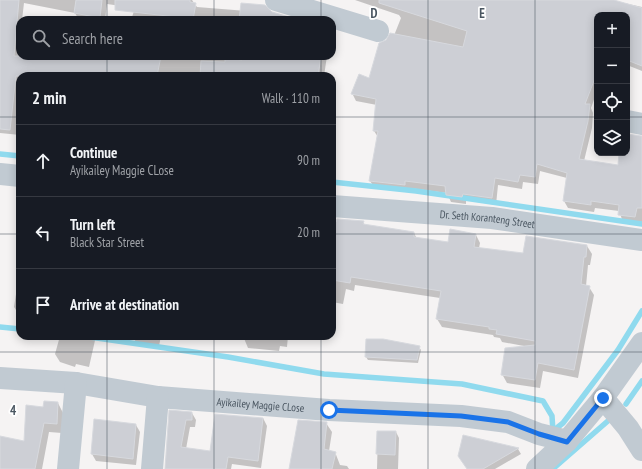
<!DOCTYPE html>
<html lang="en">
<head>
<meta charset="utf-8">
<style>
	body { margin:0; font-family:"PT Sans Narrow",sans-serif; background:#242831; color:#f1f3f6 }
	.controls { position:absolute; right:12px; top:12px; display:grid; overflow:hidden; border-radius:8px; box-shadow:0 2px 10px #0003 }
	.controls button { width:36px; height:36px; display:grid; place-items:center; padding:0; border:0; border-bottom:1px solid #363941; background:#171b24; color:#f1f3f6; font:20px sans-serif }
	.stop { position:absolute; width:12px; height:12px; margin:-9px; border:3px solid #1a73e8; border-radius:50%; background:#fff }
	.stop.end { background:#1a73e8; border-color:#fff; box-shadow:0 1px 4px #0008 }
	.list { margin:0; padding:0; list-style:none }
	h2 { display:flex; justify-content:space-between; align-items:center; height:52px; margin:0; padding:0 16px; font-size:17px }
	h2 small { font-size:13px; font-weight:400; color:#9ea1a6 }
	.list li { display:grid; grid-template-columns:26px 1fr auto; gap:12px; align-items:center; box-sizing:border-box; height:72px; padding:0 16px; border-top:1px solid #363941 }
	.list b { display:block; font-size:15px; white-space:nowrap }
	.list p { margin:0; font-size:13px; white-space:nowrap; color:#9ea1a6 }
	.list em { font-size:13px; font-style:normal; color:#9ea1a6 }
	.icon { flex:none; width:22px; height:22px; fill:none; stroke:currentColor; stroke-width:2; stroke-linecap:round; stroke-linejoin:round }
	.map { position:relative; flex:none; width:642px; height:469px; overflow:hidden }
	.search { position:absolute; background:#171b24; box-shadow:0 2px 10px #0003; left:16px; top:16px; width:320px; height:44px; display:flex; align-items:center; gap:10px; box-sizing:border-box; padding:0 14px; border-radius:12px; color:#9ea1a6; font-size:15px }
	.panel { position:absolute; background:#171b24; box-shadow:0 2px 10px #0003; left:16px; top:72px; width:320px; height:268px; border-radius:12px }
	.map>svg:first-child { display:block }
</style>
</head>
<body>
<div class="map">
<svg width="642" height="469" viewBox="0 0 642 469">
	<rect width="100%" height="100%" fill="#f5f3f3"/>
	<!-- shadow -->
	<g fill="#0003">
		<path d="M0 0H192L197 7 272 13 295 20H131L135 8 107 4 105 20H79L75 13 24 3 22 20H20V56H327L324 76H20V135L0 133Z"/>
		<path d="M355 0H611L642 7V71L627 65V15H597V91L591 108 593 113 592 128 584 161 618 166 620 153H627V134L642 137V224L623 222 619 211 595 208 594 212 568 208 564 201 567 178 540 171 538 184 523 182 522 189 498 185 496 205 466 200V204L451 202 447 193 409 188 408 192 375 188 370 181 378 137 374 131 377 105 356 101 352 93 369 79 391 43 401 18 399 15Z"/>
		<path d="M363 222 365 225 414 233 417 239 449 243 476 235 480 243 479 248 524 254 587 246 592 254 590 265H588L586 286 589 287 594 295 578 378 543 371 540 388 507 383 502 374 524 346 502 342 500 338 494 337 493 335 442 327 437 319 440 298 355 285 354 291 346 289 343 304 332 302V223Z"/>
		<path d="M20 239V252L18 249Z"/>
		<path d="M20 268V316L14 307Z"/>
		<path d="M60 336H96L89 367 76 364 75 367 60 362 55 354Z"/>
		<path d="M132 336H161L159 346 136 342Z"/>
		<path d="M243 336H288L287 347 280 346 279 351 248 348Z"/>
		<path d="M367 340 419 347 421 350 418 363 368 360 366 357Z"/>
		<path d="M58 403 63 413 62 433 49 432 42 469H0V437L25 442 44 408Z"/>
		<path d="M170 411 192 413 196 420 195 427H190L186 449 211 452 263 418 267 426 261 468 232 464 231 469H165Z"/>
		<path d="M326 423 332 432 329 451 335 452 340 465 347 466 349 469H290Z"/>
		<path d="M136 425 140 432 136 465 96 461 92 454Z"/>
		<path d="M378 432H396L399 438 398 469H377Z"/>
		<path d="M463 436 518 449 521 454 495 469H468Z"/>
	</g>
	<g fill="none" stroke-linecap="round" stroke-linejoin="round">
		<!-- stream -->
		<g stroke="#90daee" stroke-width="5.5">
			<path d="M0 154 20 156"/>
			<path d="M332 182 416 191 642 224"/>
			<path d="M0 327 20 329"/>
			<path d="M83 336 228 357 324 374 462 384 543 401 552 416 553 432"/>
			<path d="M626 404 642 381"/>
			<path d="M553 431 563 423 618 350 642 311"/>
			<path d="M555 467 609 420"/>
		</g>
	</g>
	<!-- building -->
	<g fill="#cdcfd5" stroke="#d7d9de">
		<path d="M0 0H19L14 56H161L157 76H16L10 130 0 129Z"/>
		<path d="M76 0H102L100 18 74 13Z"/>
		<path d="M115 0H190V2L196 3 193 20H175L176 17 115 10Z"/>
		<path d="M379 0H614L642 8V66L627 60V15H597V73L585 104H590L588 121 579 159 618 165 619 153H627V134L642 136V208H637L635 217 618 215 619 205 591 201V205L563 201 567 173 537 164 535 177 520 175 518 182 495 178 492 198 463 194 462 197 446 195 445 186 405 181V185L369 181 378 131H373L376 99 351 94 359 74 369 78 379 43 386 40 390 33 463 47 467 31 379 3Z"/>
		<path d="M241 3 265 5 272 12 299 20H239Z"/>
		<path d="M241 56H321L318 76H200L201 61 225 62V58L242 60Z"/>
		<path d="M337 219 364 221 363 224 414 232V237L448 242 450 229 476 234 474 247 523 253 526 236 587 245 586 257H584L581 284 590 286 574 370 538 363 535 380 501 375 505 348 535 345V341L496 334 497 330 489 329V327L436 319 441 291 351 277 350 283 332 280V222H336Z"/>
		<path d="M366 339H383L420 346 417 360 365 357Z"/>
		<path d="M44 401 58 402 57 424 44 423 35 469H0V436L24 441 26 405 43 407Z"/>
		<path d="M169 410 192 412V420H186L181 447 210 451 215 414 263 418 258 461 228 457 226 469H165Z"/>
		<path d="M94 419 136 424 133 459 91 454Z"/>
		<path d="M298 420 327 422 324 449 336 452 332 469H289Z"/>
		<path d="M377 431H396L395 455 376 454Z"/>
		<path d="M463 435 519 448 483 469H467L458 456Z"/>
	</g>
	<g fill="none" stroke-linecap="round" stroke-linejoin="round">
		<!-- minor -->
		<g stroke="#c1cad2" stroke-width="22">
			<path d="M276 0 378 31"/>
			<path d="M627 121 642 124"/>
			<path d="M0 174 20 176"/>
			<path id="s1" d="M332 206 492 218 642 240"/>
			<path id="s2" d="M0 378 76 383 158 397 329 410 461 416 508 422 539 434 567 441"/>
			<path d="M603 398 628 428 642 450"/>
			<path d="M68 469 76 383"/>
			<path d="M152 469 158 397"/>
			<path d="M537 469 567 441 603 398 642 343"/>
		</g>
	</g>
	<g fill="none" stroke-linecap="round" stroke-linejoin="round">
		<!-- route -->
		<path stroke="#1a73e8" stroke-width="5" d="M329 410 461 416 508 422 539 434 567 442 603 398"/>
	</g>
	<!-- grid -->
	<path fill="none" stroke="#4a5661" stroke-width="1" stroke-opacity="0.55" d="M107 0V20M214 0V20M321 0V20M428 0V469M535 0V469M107 56V76M214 56V76M321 56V76M0 117H20M332 117H597M627 117H642M0 234H20M332 234H642M107 336V469M214 336V469M321 336V469M0 352H642"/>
	<g text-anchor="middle" stroke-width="3.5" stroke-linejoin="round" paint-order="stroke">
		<!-- street labels -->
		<g font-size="11" fill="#4a5661" stroke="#fff">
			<text dy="4" stroke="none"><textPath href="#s1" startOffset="156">Dr. Seth Koranteng Street</textPath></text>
			<text dy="4" stroke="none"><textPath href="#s2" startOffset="262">Ayikailey Maggie CLose</textPath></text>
		</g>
	</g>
	<g font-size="13" text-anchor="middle" font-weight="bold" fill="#4a5661" stroke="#fff" stroke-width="3.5" stroke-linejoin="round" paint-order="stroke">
		<text x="374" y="18">D</text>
		<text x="482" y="18">E</text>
		<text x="13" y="415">4</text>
	</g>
</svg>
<div class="controls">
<button>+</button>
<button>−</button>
<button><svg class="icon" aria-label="locate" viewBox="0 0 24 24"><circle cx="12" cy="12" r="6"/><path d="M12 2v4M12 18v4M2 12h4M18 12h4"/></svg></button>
<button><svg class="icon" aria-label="layers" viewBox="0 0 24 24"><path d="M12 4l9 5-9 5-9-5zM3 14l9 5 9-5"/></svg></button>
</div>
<div class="stop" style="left:329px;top:410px"></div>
<div class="stop end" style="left:603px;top:398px"></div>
<div class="search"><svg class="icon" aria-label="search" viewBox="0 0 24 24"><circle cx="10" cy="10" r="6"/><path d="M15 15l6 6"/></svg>Search here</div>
<section class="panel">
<h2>2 min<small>Walk · 110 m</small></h2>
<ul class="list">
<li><svg class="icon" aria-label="ahead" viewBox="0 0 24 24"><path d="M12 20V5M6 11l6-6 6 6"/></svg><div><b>Continue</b><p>Ayikailey Maggie CLose</p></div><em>90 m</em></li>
<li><svg class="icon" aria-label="left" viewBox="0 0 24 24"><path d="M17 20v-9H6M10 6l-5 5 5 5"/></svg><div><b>Turn left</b><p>Black Star Street</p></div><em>20 m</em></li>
<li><svg class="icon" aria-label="arrive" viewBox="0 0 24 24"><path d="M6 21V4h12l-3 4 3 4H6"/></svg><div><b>Arrive at destination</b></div></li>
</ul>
</section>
</div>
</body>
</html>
